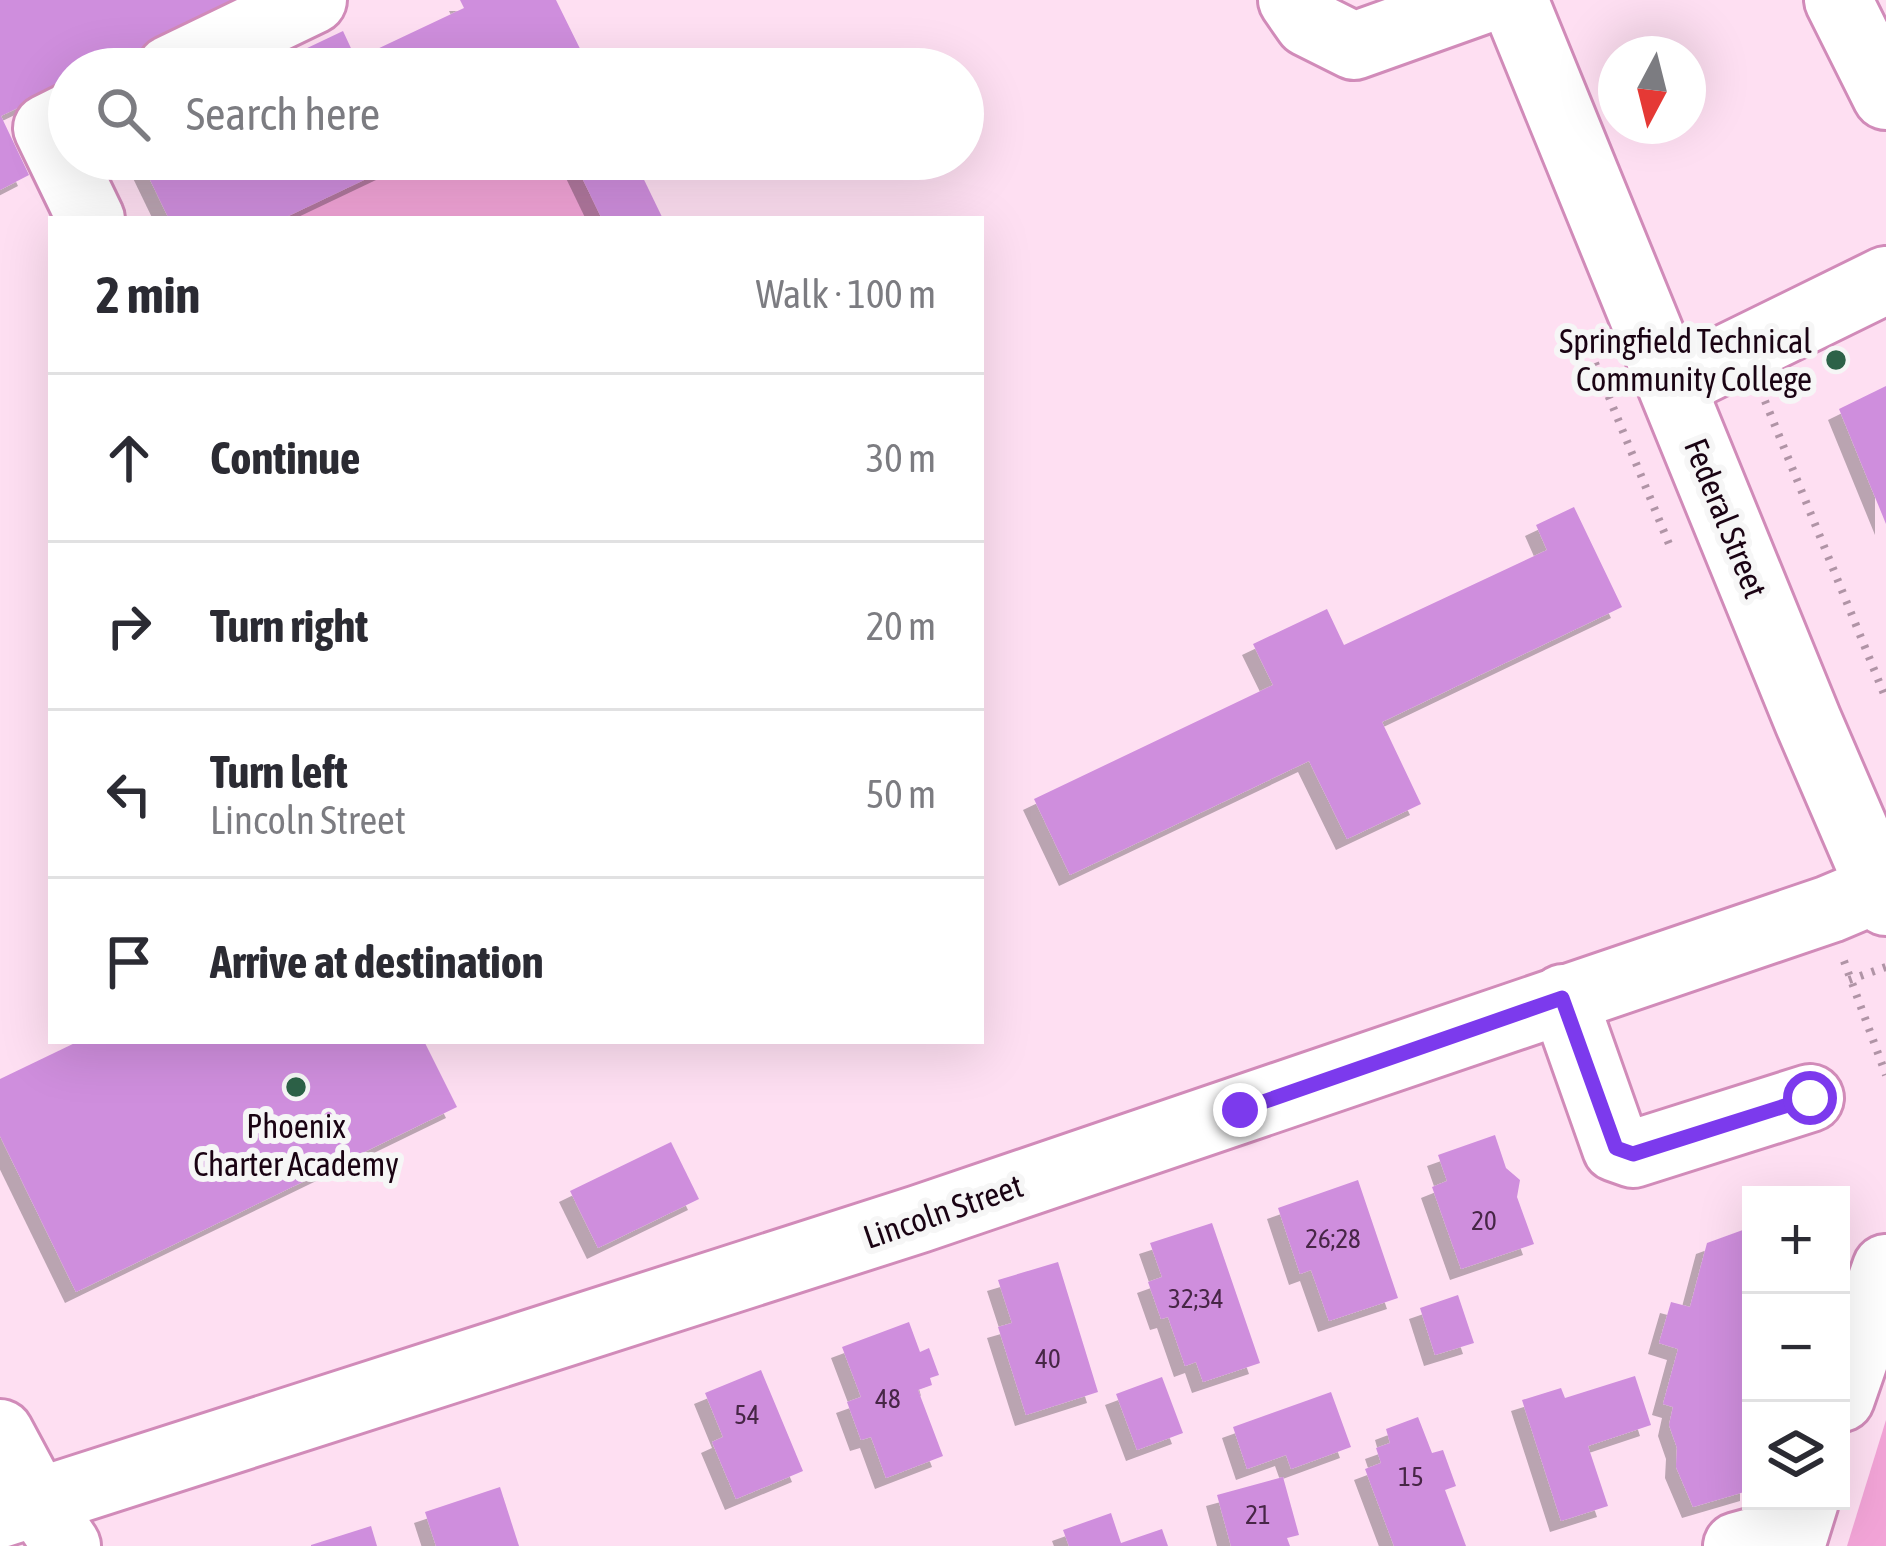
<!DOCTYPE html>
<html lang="en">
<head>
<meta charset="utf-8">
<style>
	body { margin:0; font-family:"Asap Condensed",sans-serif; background:#f7f7f7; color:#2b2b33 }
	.controls { position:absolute; right:36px; bottom:36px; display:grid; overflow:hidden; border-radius:0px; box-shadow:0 12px 48px #0002 }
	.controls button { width:108px; height:108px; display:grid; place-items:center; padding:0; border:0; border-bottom:3px solid #e1e1e2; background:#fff; color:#2b2b33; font:60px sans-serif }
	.compass { position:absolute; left:1598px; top:36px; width:108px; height:108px; border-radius:50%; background:#fff; box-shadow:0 12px 48px #0002; rotate:187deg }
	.stop { position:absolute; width:36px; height:36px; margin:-27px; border:9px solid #7c3aed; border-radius:50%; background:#fff }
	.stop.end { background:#7c3aed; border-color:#fff; box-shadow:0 3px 12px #0008 }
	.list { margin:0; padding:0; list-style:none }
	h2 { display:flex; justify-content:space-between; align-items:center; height:156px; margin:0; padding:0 48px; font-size:51px }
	h2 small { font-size:39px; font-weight:400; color:#7c7c81 }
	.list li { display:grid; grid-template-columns:78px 1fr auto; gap:36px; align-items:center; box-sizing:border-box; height:168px; padding:0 48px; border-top:3px solid #e1e1e2 }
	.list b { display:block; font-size:45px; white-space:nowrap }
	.list p { margin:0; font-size:39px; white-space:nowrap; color:#7c7c81 }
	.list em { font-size:39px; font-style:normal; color:#7c7c81 }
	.icon { flex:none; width:66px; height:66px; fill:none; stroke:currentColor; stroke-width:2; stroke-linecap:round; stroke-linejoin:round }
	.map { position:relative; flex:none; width:1886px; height:1546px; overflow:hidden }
	.search { position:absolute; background:#fff; box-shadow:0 12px 48px #0002; left:48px; top:48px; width:936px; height:132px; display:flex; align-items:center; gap:30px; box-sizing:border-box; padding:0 42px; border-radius:66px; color:#7c7c81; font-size:45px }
	.panel { position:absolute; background:#fff; box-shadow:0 12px 48px #0002; left:48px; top:216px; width:936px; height:828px; border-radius:0px }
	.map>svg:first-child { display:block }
</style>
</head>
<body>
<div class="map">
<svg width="1886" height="1546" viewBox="0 0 1886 1546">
	<defs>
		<filter id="shadow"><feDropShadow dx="-11" dy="11" stdDeviation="0" flood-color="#0004"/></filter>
	</defs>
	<rect width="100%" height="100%" fill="#fedff2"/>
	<!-- green -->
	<g fill="#f2a4d7">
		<path d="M408 159H573L602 219H282Z"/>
		<path d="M1886 1420V1546H1847Z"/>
	</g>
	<!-- building -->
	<g fill="#cf8edd" filter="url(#shadow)">
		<path d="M0 0H243L99 69H69V83L1 116 29 175 0 190Z"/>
		<path d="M460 0H556L590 69H263L343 31 356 59 464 8Z"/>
		<path d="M140 159H408L282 219H169Z"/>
		<path d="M573 159H634L663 219H602Z"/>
		<path d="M1886 386V524L1839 409Z"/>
		<path d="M1574 507 1622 607 1382 722 1421 804 1347 839 1309 761 1070 875 1034 799 1273 685 1253 644 1327 609 1344 645 1547 550 1536 525Z"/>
		<path d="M79 1041H424L457 1107 76 1292 0 1136V1079Z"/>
		<path d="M1495 1135 1506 1168 1520 1180 1517 1197 1534 1244 1461 1269 1432 1187 1447 1181 1438 1155Z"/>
		<path d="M671 1142 699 1199 598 1248 570 1191Z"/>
		<path d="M1358 1180 1398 1298 1329 1321 1311 1270 1300 1274 1278 1208Z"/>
		<path d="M1212 1223 1260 1363 1203 1382 1196 1362 1185 1366 1168 1317 1161 1319 1148 1282 1162 1277 1150 1243Z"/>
		<path d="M1751 1227V1490L1693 1507 1676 1467 1677 1448 1669 1425 1673 1407 1663 1404 1678 1349 1659 1343 1671 1302 1690 1307 1707 1243Z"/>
		<path d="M1058 1262 1098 1392 1026 1415 998 1327 1012 1323 998 1280Z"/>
		<path d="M1458 1295 1474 1343 1435 1355 1420 1308Z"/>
		<path d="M909 1322 920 1352 929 1348 939 1375 930 1378 932 1385 918 1390 943 1456 886 1478 871 1437 861 1440 847 1402 861 1397 842 1347Z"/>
		<path d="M761 1370 803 1471 736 1499 712 1442 723 1437 705 1393Z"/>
		<path d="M1635 1376 1651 1425 1588 1446 1608 1506 1561 1521 1522 1400 1561 1388 1565 1398Z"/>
		<path d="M1162 1377 1183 1433 1137 1450 1116 1394Z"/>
		<path d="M1331 1392 1351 1447 1291 1469 1286 1455 1247 1469 1233 1427Z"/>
		<path d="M1418 1417 1432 1453 1443 1450 1456 1486 1445 1490 1466 1546H1394L1365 1469 1381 1463 1376 1448 1390 1443 1386 1429Z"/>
		<path d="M1283 1477 1299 1535 1287 1538 1290 1546H1231L1217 1495Z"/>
		<path d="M500 1487 519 1546H436L425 1512Z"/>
		<path d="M1111 1513 1121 1543 1162 1529 1168 1546H1069L1063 1530Z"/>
		<path d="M371 1526 377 1546H311V1545Z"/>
	</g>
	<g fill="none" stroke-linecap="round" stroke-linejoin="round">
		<!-- minor casing -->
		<g stroke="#d18bb9" stroke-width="72">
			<g id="minor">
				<path d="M1292 0 1308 23 1354 46 1483 0"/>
				<path d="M1838 0 1886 96"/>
				<path d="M170 69 313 0"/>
				<path d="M69 117 47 128 91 219"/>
				<path d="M1672 385 1886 280"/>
				<path d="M1563 998 1616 1148 1633 1154 1810 1098"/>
				<path d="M0 1514 919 1219 1830 909 1880 888"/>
				<path d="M1737 1546 1795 1530"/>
			</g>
		</g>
		<!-- major casing -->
		<g stroke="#d18bb9" stroke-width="72">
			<g id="major">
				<path d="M1514 0 1808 721 1886 902"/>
				<path d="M1841 1398 1886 1268"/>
				<path d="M0 1433 36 1500 67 1546"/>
				<path d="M1791 1546 1805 1501"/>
			</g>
		</g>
		<!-- path -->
		<g stroke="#b094a6" stroke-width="8" stroke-dasharray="3 9" stroke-linecap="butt">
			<path d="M1595 363 1669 544"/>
			<path d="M1765 401 1886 699"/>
			<path d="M1844 961 1886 1075"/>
			<path d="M1849 980 1886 967"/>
		</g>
		<!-- minor -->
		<use href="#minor" stroke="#fff" stroke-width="66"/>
		<!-- major -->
		<use href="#major" stroke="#fff" stroke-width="66"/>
	</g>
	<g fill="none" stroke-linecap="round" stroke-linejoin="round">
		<!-- route -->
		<path stroke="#7c3aed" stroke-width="15" d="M1240 1110 1562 998 1616 1148 1633 1154 1810 1098"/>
	</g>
	<!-- markers -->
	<g fill="#2d6248" stroke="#f6f6f6" stroke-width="4.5">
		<circle cx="1836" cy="360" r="12"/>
		<circle cx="296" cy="1087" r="12"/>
	</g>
	<g text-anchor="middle" stroke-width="12" stroke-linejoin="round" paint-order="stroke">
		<!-- number labels -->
		<g font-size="27" fill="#472646">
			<text x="1484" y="1230">20</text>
			<text x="1333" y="1248">26;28</text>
			<text x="1196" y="1308">32;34</text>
			<text x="1048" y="1368">40</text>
			<text x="888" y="1408">48</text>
			<text x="747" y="1424">54</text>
			<text x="1411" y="1486">15</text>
			<text x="1258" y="1524">21</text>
		</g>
		<!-- poi labels -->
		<g font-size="33" fill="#1a0313" stroke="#f6f6f6" text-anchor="end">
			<text x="1812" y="353">Springfield Technical<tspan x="1812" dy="38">Community College</tspan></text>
			<text x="296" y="1138" text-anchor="middle">Phoenix<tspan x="296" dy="38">Charter Academy</tspan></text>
		</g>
		<!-- street labels -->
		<g font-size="33" fill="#1a0313" stroke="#f6f6f6">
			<text transform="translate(1726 518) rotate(68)" y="12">Federal Street</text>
			<text transform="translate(943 1211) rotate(-19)" y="12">Lincoln Street</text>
		</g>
	</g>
</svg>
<div class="controls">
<button>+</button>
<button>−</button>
<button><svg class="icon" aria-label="layers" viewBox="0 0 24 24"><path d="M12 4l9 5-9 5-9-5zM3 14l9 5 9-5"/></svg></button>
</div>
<svg class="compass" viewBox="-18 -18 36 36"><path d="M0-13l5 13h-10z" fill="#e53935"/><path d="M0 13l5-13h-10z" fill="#7c7c81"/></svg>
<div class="stop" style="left:1810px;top:1098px"></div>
<div class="stop end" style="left:1240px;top:1110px"></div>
<div class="search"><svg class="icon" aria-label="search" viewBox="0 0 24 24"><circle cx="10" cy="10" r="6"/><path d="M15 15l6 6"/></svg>Search here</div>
<section class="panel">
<h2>2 min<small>Walk · 100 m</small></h2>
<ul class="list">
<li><svg class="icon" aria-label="ahead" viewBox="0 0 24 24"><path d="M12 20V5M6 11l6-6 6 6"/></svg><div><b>Continue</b></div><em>30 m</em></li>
<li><svg class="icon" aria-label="right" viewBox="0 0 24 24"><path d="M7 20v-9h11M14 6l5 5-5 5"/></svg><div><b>Turn right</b></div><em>20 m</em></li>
<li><svg class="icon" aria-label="left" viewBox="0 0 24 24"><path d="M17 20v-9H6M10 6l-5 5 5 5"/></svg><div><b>Turn left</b><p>Lincoln Street</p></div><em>50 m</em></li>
<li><svg class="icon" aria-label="arrive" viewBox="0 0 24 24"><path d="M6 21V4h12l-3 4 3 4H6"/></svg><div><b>Arrive at destination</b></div></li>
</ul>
</section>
</div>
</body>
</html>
